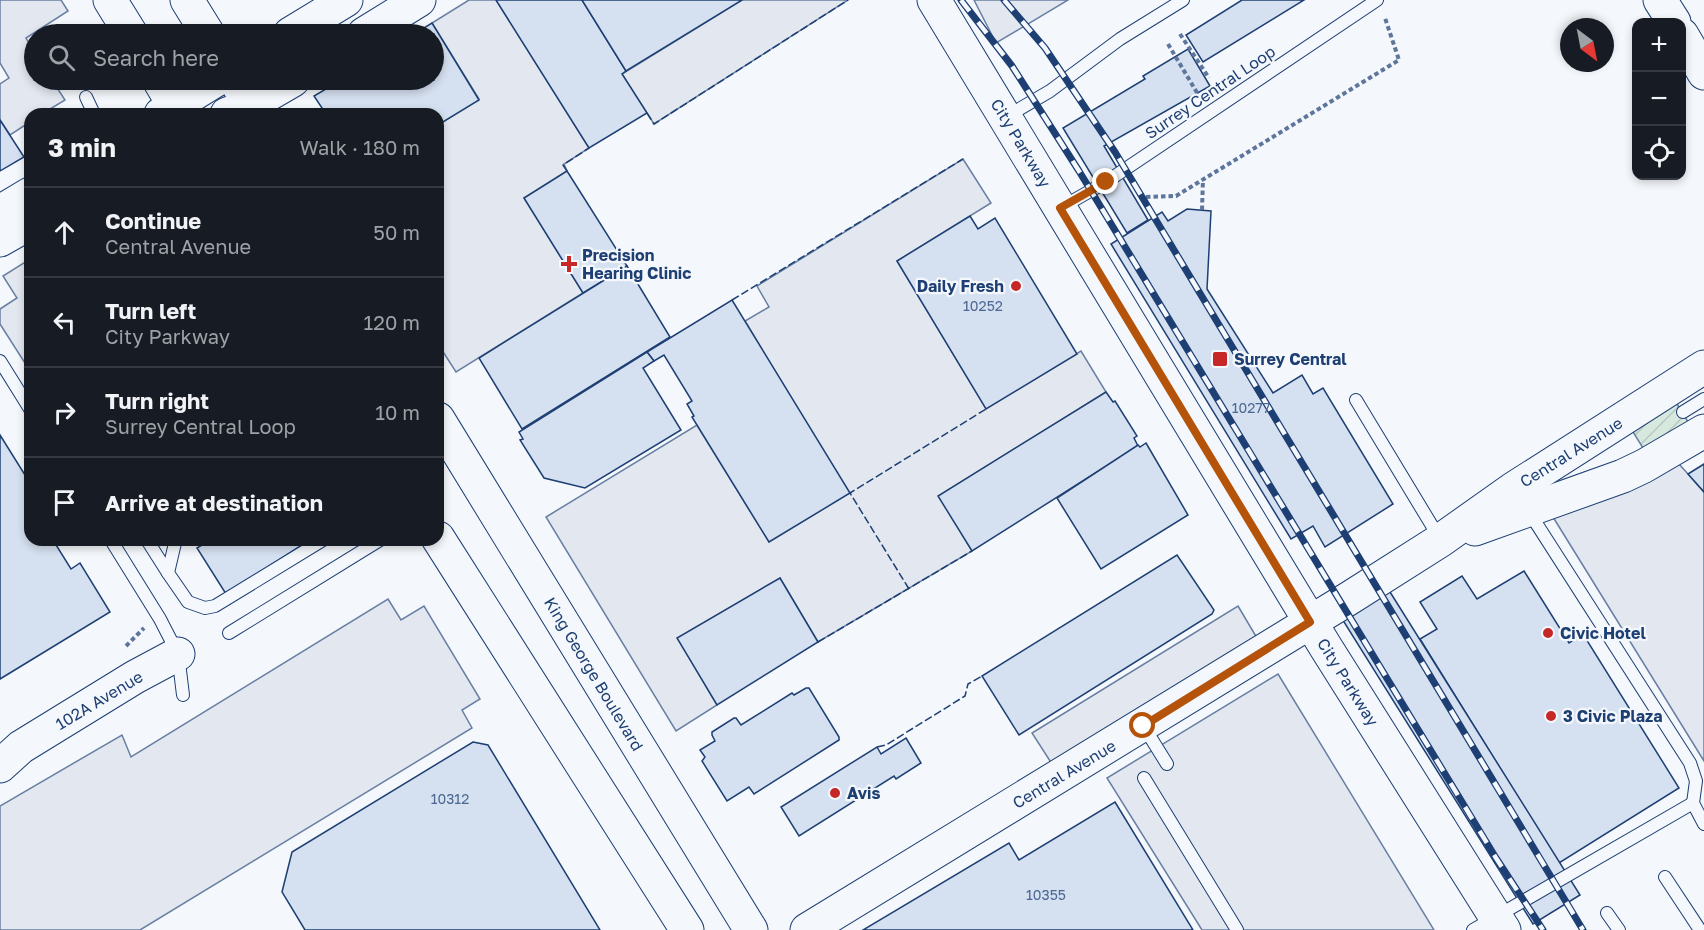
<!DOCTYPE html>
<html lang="en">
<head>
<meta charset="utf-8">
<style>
	body { margin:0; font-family:"Golos Text",sans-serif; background:#20242c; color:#f1f3f6 }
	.controls { position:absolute; right:18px; top:18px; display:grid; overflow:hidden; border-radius:12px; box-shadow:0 3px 9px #0003 }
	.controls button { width:54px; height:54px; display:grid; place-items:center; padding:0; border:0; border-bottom:2px solid #363941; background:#171b24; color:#f1f3f6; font:30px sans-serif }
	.compass { position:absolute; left:1560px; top:18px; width:54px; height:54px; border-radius:50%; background:#171b24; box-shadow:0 3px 9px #0003; rotate:148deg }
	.stop { position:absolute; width:18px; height:18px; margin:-14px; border:4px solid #b45309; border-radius:50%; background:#fff }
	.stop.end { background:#b45309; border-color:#fff; box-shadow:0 2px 6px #0008 }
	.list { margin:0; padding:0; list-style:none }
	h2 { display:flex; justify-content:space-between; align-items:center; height:78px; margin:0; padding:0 24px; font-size:26px }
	h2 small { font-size:20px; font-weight:400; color:#9ea1a6 }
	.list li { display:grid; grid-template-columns:39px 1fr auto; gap:18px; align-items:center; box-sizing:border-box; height:90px; padding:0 24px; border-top:2px solid #363941 }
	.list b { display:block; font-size:22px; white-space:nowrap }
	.list p { margin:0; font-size:20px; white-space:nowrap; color:#9ea1a6 }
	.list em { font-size:20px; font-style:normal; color:#9ea1a6 }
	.icon { flex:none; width:33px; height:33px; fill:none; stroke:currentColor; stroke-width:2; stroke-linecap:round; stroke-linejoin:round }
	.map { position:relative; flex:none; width:1704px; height:930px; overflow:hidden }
	.search { position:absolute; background:#171b24; box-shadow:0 3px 9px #0003; left:24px; top:24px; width:420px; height:66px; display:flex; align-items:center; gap:15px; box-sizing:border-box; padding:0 21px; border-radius:33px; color:#9ea1a6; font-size:22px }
	.panel { position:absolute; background:#171b24; box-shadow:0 3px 9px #0003; left:24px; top:108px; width:420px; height:438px; border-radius:18px }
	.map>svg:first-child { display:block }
</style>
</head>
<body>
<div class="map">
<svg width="1704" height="930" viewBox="0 0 1704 930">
	<defs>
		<pattern id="garden-furrows" width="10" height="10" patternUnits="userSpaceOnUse" patternTransform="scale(1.5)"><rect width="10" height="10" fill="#d7e8df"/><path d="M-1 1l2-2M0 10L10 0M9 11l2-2" fill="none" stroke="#b8c8c3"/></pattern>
	</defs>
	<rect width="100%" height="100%" fill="#f4f7fb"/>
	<!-- garden -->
	<path fill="url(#garden-furrows)" stroke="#687fa3" stroke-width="1.5" d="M1674 399 1690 425 1646 453 1630 427Z"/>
	<!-- parking -->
	<g fill="#e3e8f0" stroke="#687fa3" stroke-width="1.5">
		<path d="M0 0H61L68 11 26 38 34 52V80H52L65 100 42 114H30V122L10 135 0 120V84L9 78 0 63Z"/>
		<path d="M469 0H496L589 148 564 164 567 171 524 198 583 293 456 372 438 344V125L479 99 432 23Z"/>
		<path d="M742 0H848L654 124 622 74Z"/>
		<path d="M974 0H1068L996 43Z"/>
		<path d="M963 159 991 203 897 261 986 408 1081 351 1106 392 939 496 972 551 818 642 780 578 678 638 717 705 676 731 546 517 697 425 769 542 849 493 745 321 769 307 757 286Z"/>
		<path d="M30 259V371L0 324V309L17 298 3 276Z"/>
		<path d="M1679 464 1704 492V761L1553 517Z"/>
		<path d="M388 599 401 620 424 606 480 699 462 710 472 728 140 930H0V806L122 735 131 757Z"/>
		<path d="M1238 606 1257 638 1052 764 1032 733Z"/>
		<path d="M1278 674 1434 930H1202L1107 778Z"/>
	</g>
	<!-- building -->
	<g fill="#d5e0f0" stroke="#1d3f73" stroke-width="1.5">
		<path d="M496 0H582L626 71 622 74 647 113 589 148Z"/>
		<path d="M582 0H742L626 71Z"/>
		<path d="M1242 0H1304L1203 62 1186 35Z"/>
		<path d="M432 23 479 100 438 125V114H326L314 96 341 80H434V34H414Z"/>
		<path d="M1188 49 1210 86 1104 146 1148 220 1127 233 1063 128 1145 79 1143 76Z"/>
		<path d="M0 120 24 157 0 171Z"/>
		<path d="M567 171 627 266 583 293 524 198Z"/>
		<path d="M1187 209 1211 211 1207 289 1273 393 1302 375 1313 394 1323 388 1393 504 1325 547 1313 526 1291 539 1111 244 1162 212 1168 221Z"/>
		<path d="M970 216 978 229 995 218 1077 354 986 409 897 261Z"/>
		<path d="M627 266 670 337 522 429 479 358Z"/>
		<path d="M732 300 850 493 769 542 692 417 694 416 687 404 692 401 664 355 654 361 647 352Z"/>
		<path d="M647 352 654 361 643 368 681 430 585 488 544 478 520 440 523 439 519 432Z"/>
		<path d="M1106 392 1113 402 1115 401 1137 436 1134 438 1138 446 972 551 938 496Z"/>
		<path d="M0 435 30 483V540H53L71 569 80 563 110 612 0 679Z"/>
		<path d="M1146 443 1188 515 1101 569 1057 498 1138 445 1140 447Z"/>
		<path d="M1704 464V492L1688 474Z"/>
		<path d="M210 540H307L299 547 226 594 197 548Z"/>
		<path d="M1177 555 1214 610 1212 614 1019 735 982 676Z"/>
		<path d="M1524 571 1569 643 1583 634 1679 788 1559 863 1420 639 1437 629 1420 602 1462 576 1477 599Z"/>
		<path d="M780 578 818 642 717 705 677 638Z"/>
		<path d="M1385 584 1580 895 1533 924 1339 614Z"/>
		<path d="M806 688H809L839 737V740L754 794 749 787 727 801 702 761 705 757 700 750 715 741 712 735V732L734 718H736L741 725 792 693 794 695Z"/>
		<path d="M906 738 921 763 896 779 894 776 799 836 781 807 877 747 881 754Z"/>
		<path d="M473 742 488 745 600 930H305L282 892 292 852Z"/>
		<path d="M1115 802 1193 930H863L1009 843 1019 860Z"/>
	</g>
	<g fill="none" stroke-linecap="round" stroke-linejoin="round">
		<!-- lane casing -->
		<g stroke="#1d3f73" stroke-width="14">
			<g id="lane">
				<path d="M86 97 94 114"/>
				<path d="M1006 117 1050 91 1120 39 1183 0"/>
				<path d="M1062 207 1106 182 1377 0"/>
				<path d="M0 361 30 409"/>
				<path d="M1356 400 1440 539"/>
				<path d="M1683 412 1704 399"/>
				<path d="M1529 512 1690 763 1696 781 1693 803 1704 824"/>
				<path d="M111 540 160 619 178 654 183 695"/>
				<path d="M147 540 168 573"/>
				<path d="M173 540 175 543 168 573 188 602 205 608 215 606 323 540"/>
				<path d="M229 633 380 540"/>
				<path d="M1144 727 1167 764"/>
				<path d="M1144 778 1237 930"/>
				<path d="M1665 877 1700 930"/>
				<path d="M1607 913 1619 930"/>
				<path d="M1473 930 1693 803"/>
			</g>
		</g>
		<!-- secondary casing -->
		<g stroke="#1d3f73" stroke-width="35">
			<g id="secondary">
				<path d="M934 0 1325 646 1504 930"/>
				<path d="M1660 0 1674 22"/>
				<path d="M290 34 346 0"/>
				<path d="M364 34 419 0"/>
				<path d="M1682 35 1704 73"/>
				<path d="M161 114 216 80"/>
				<path d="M227 114 250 105 293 80"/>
				<path d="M0 212 30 194"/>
				<path d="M0 240 30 223"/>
				<path d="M1475 529 1623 476 1644 466 1704 431"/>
				<path d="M0 766 21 747 135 677 178 654"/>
				<path d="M807 930 1348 599 1441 540 1513 489 1704 367"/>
			</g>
		</g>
		<!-- primary casing -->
		<g stroke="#1d3f73" stroke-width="35">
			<g id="primary">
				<path d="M110 0 131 34"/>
				<path d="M187 0 208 34"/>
				<path d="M159 80 179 114"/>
				<path d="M235 80 256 114"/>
				<path d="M438 419 751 930"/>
				<path d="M438 538 687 930"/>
			</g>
		</g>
		<!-- path -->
		<g stroke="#5e769c" stroke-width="4" stroke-dasharray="4.5 3" stroke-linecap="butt">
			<path d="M1180 34 1209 78"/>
			<path d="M1168 44 1199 96"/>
			<path d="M1146 197 1176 196 1399 60 1385 18"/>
			<path d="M1202 210 1203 179"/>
			<path d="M126 646 144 628"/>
		</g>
		<!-- lane -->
		<use href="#lane" stroke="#f4f7fb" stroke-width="12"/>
		<!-- secondary -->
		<use href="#secondary" stroke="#f4f7fb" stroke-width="33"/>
		<!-- primary -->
		<use href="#primary" stroke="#f4f7fb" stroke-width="33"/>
		<!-- rail casing -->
		<g stroke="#1d3f73" stroke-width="7">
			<g id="rail">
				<path d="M961 0 1012 66 1079 171 1496 858 1543 930"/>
				<path d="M1004 0 1045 48 1115 152 1583 930"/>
			</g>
		</g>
		<!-- rail -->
		<use href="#rail" stroke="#f4f7fb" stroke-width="4.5" stroke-dasharray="14" stroke-linecap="butt"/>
		<!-- hedge -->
		<path stroke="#2c6c60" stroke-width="4.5" stroke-dasharray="3 4.5" stroke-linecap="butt" d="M339 34 352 27"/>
		<!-- fence -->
		<g stroke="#1d3f73" stroke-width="1.5" stroke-dasharray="8 3" stroke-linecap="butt">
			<path d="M647 113 654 124 848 0"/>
			<path d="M567 171 563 165 589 148"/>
			<path d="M732 300 963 159"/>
			<path d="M909 589 850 493 986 409"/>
			<path d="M818 642 972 551"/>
			<path d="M877 747 886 745 965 696 968 684 982 676"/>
		</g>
	</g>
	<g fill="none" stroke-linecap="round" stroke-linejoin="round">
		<!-- route -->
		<path stroke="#b45309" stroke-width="8" d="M1106 182 1060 208 1310 622 1143 726"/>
	</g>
	<!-- markers -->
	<g fill="#c62828" stroke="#f4f7fb" stroke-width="2">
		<path d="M566 255h6v6h6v6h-6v6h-6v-6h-6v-6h6z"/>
		<circle cx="1016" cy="286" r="6"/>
		<rect x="1212" y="351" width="16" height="16" rx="3"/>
		<circle cx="1548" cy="633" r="6"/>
		<circle cx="1551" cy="716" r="6"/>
		<circle cx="835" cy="793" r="6"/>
	</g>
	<g text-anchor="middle" stroke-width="4.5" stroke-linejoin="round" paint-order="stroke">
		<!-- number labels -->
		<g font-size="14" fill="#4b6792">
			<text x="983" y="311">10252</text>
			<text x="1251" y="413">10277</text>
			<text x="450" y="804">10312</text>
			<text x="1046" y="900">10355</text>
		</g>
		<!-- street labels -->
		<g font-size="16" fill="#1d3f73" stroke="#f4f7fb">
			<text transform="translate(1210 92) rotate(-34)" y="6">Surrey Central Loop</text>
			<text transform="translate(1021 143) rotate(59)" y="6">City Parkway</text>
			<text transform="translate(1571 452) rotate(-32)" y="6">Central Avenue</text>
			<text transform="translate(594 674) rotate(59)" y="6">King George Boulevard</text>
			<text transform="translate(1348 682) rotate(58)" y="6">City Parkway</text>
			<text transform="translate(99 700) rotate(-31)" y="6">102A Avenue</text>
			<text transform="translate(1064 774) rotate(-31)" y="6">Central Avenue</text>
		</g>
		<!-- poi labels -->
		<g font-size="16" font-weight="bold" fill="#1d3f73" stroke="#f4f7fb" text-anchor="start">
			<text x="582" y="261">Precision<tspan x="582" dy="18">Hearing Clinic</tspan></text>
			<text x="1004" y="292" text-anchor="end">Daily Fresh</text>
			<text x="1234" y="365">Surrey Central</text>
			<text x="1560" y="639">Civic Hotel</text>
			<text x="1563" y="722">3 Civic Plaza</text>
			<text x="847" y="799">Avis</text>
		</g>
	</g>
</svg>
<div class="controls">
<button>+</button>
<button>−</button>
<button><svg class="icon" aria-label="locate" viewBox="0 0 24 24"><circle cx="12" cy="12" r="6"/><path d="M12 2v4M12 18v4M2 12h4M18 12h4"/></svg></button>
</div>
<svg class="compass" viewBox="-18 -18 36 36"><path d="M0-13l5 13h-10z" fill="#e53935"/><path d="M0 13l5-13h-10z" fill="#9ea1a6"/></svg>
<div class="stop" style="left:1143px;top:726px"></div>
<div class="stop end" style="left:1106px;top:182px"></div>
<div class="search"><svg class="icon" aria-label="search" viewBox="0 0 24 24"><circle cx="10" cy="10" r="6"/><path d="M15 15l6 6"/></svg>Search here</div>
<section class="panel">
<h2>3 min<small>Walk · 180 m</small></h2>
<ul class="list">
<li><svg class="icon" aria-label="ahead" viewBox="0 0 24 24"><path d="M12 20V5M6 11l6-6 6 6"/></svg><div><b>Continue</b><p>Central Avenue</p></div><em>50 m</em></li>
<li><svg class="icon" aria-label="left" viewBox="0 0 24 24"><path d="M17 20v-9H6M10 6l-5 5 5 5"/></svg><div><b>Turn left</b><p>City Parkway</p></div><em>120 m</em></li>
<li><svg class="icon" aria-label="right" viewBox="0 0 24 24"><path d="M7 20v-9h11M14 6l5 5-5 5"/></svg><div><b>Turn right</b><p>Surrey Central Loop</p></div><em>10 m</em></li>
<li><svg class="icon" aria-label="arrive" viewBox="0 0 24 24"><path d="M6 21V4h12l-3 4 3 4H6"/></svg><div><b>Arrive at destination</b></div></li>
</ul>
</section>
</div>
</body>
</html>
